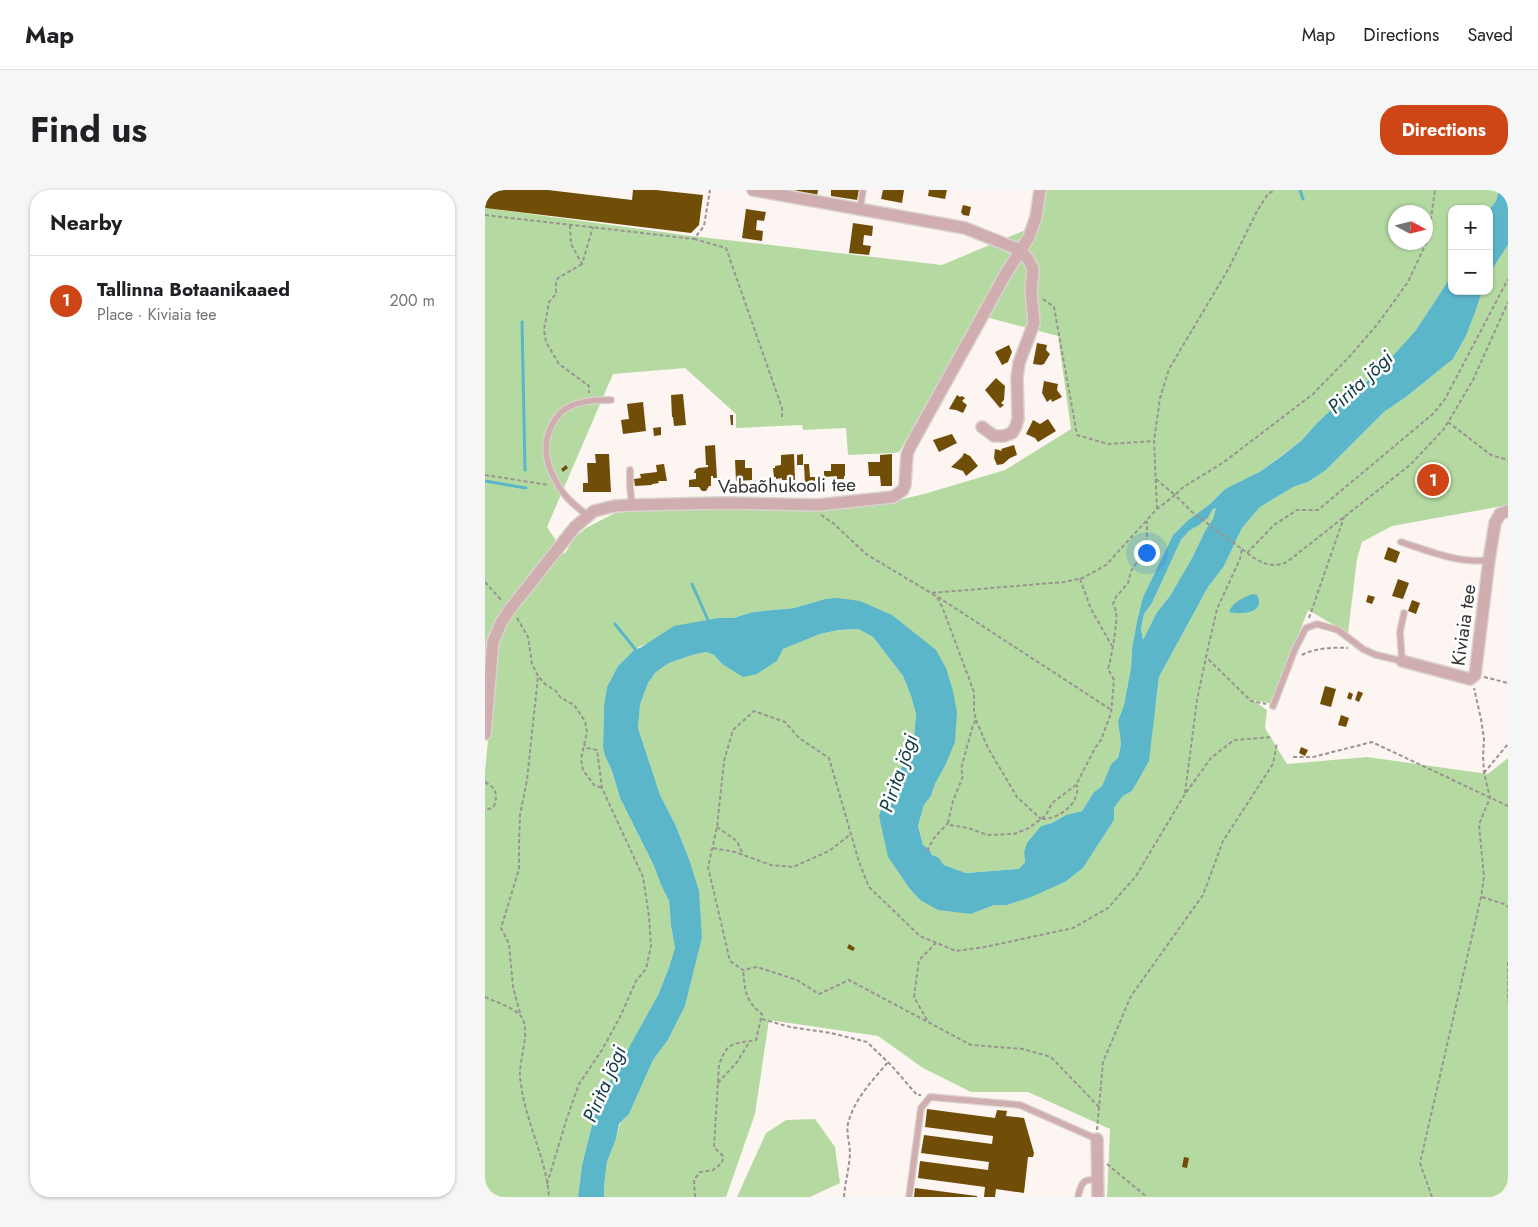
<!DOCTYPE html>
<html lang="en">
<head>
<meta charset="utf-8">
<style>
	body { margin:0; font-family:Jost,sans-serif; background:#f6f6f6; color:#202124 }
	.controls { position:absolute; right:15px; top:15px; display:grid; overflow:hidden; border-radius:10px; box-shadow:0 1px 4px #0004 }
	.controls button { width:45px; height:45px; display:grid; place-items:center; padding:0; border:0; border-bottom:1px solid #e0e0e0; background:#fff; color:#202124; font:25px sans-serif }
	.compass { position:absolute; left:903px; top:15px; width:45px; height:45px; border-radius:50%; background:#fff; box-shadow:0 1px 4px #0004; rotate:97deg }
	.you { position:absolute; left:661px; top:362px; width:18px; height:18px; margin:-12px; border:4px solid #fff; border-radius:50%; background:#1a73e8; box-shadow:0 0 0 8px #1a73e833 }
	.badge { display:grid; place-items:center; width:32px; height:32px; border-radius:50%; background:#ce4616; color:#fff; font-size:16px; font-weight:700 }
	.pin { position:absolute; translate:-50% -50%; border:2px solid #fff; box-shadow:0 1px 5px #0006 }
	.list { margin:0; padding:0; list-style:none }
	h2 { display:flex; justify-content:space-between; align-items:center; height:65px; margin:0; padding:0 20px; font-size:21px }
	h2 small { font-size:16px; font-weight:400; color:#757577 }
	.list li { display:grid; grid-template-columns:32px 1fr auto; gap:15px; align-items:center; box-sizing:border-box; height:90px; padding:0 20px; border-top:1px solid #e0e0e0 }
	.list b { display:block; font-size:19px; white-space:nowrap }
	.list p { margin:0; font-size:16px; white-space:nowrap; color:#757577 }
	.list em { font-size:16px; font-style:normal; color:#757577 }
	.map { position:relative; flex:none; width:1023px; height:1007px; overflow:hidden; border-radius:20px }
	header { display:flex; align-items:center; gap:30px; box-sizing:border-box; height:70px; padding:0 25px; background:#fff; border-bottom:1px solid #e0e0e0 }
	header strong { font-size:24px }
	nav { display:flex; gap:28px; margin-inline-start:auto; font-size:18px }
	.intro { display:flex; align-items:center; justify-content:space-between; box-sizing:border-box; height:120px; padding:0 30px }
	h1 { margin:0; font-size:35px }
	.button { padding:12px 22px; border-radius:20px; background:#ce4616; color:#fff; font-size:18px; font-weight:700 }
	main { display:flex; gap:30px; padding:0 30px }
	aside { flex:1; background:#fff; border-radius:20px; box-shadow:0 1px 4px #0004 }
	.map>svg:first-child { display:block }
</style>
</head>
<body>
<header>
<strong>Map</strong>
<nav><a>Map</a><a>Directions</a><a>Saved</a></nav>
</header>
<div class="intro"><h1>Find us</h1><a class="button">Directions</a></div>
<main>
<aside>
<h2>Nearby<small></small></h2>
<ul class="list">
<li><span class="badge">1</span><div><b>Tallinna Botaanikaaed</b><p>Place · Kiviaia tee</p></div><em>200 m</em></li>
</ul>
</aside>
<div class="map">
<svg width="1023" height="1007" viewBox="0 0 1023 1007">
	<rect width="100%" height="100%" fill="#fdf5f1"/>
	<!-- green -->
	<g fill="#b5daa1" fill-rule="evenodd">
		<path d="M559 0H1014L1011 11 1004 20V19H967V85L931 140 905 169 862 210 849 217 832 233 817 250 776 281 740 299 725 314 702 331 688 345 658 407 652 431 647 458 646 478 639 515 633 531 636 554 633 568 626 574 617 596 609 602 597 621 581 625 567 633 556 636 539 662 540 672 534 679 481 683 459 675 453 667 447 665 444 659 438 655 433 636 439 615 446 606 450 594 460 576 468 501 340 409 309 418 268 422 248 428H233L204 434 150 459 133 476 122 497 119 515 118 557 120 566 127 581 135 608 169 676 176 695 184 711 186 736 190 758 183 780 173 805 123 895 109 927 97 975 93 1007H0V582L11 463 19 421 0 501V18L207 46 457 75 538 41 554 32ZM911 22H941V52H911ZM493 125 573 146 586 239 520 280 439 304 393 315 324 319 191 318 130 323 101 338 88 349 80 364 62 337 128 184 200 178 251 224V238L317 235 318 240 361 238 363 265 410 263 414 262Z"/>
		<path d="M1023 55V315L907 336 877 352 872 369 863 443 823 420 787 514 768 510 782 520 780 538 802 574 882 567 1003 584 1023 568V1007H622L625 939 543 902H486L438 878 393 846 284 830 270 924 241 1007H119V996L122 972 131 949 135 934 144 924 168 870 183 850 200 816 217 748 204 669 191 636 175 606 153 538 155 515 163 493 171 482 184 473 207 465 221 462 229 465 237 474 272 484 292 471 298 459 335 444 354 440 373 439 388 447 418 486 426 506 431 524 429 546 420 571 398 613 403 667 424 698 435 710 486 724 509 715H522L580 692 598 678 629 630V618L638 606 647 601 668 527 672 506 674 487 723 397 739 376 757 338 775 317 808 297 823 292 841 280 899 222 921 207 968 169 981 146 991 120 997 101H1004V84Z"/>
		<path d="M732 318 728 329 721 339 707 368 685 406 672 422 658 451 656 439 659 424 667 413 696 350 704 341 714 335 723 328 728 319Z"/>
		<path d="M330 929 350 957 355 993 325 1007H252L281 943 301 930Z"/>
	</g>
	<!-- water -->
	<g fill="#5cb6ca" fill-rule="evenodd">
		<path d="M1014 0H1023V55L1004 84V20L1011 11Z"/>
		<path d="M967 85V101H997L991 120 981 146 968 169 921 207 899 222 841 280 823 292 808 297 775 317 757 338 739 376 723 397 674 487 664 571 647 601 638 606 629 618V630L598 678 580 692 546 707 522 715H509L486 724 453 720 435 710 424 698 403 667 394 626 398 613 420 571 429 546 431 524 426 506 418 486 388 447 373 439 354 440 335 444 298 459 292 471 272 484 258 487 237 474 229 465 221 462 207 465 184 473 171 482 163 493 155 515 153 538 175 605 191 636 204 669 214 701 217 748 200 816 183 850 168 870 144 924 134 934 131 949 122 972 119 996V1007H93L97 975 109 927 123 895 173 805 183 780 190 758 186 736 184 711 176 695 169 676 135 608 127 581 120 566 118 557 119 515 122 497 133 476 150 459 155 458 189 436 233 428H248L268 422 309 418 340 409 353 408 375 411 407 425 451 460 461 478 468 501 472 522 470 552 460 576 450 594 446 606 439 615 433 636 438 655 444 659 447 665 453 667 459 675 481 683 534 679 540 672 539 662 542 653 556 636 567 633 581 625 597 621 609 602 617 596 626 574 633 568 636 554 633 531 639 515 646 478 647 458 652 431 658 407 688 345 702 331 725 314 740 299 776 281 798 265 817 250 832 233 849 217 862 210 874 199 905 169 931 140ZM731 318 728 329 721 339 707 368 685 406 672 422 658 450 656 439 659 424 667 413 696 350 704 341 714 335 723 328 728 319Z"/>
		<path d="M768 404 772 405C781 423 757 425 744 422 747 412 759 407 768 404Z"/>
	</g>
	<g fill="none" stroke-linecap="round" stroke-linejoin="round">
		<!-- stream -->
		<g stroke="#5cb6ca" stroke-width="3">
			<path d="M815 0 818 9"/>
			<path d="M37 132 40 280"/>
			<path d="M0 291 41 298"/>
			<path d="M207 394 223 430"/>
			<path d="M130 434 150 459"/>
		</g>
	</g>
	<!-- building -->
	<g fill="#704e08">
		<path d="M0 0H63L147 10 148 0H171L218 5 214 35 206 43 0 18Z"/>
		<path d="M309 0H333L332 6Z"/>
		<path d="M346 0H374L372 10 346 6Z"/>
		<path d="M398 0H419L417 13 396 9Z"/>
		<path d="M444 0H462L460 9 443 6Z"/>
		<path d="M478 15 486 17 484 26 478 25 476 22Z"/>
		<path d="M261 19 281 22 279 31 272 30 271 40 278 41 277 51 257 48Z"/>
		<path d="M368 33 388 36 387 46 379 45 378 55 386 56 384 65 364 63Z"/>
		<path d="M552 153 562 155 561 160 565 164 559 174 556 175 548 174Z"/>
		<path d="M524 155 527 162 523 172 517 175 510 162Z"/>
		<path d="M511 188 520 196 519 210 516 213 519 215 515 218 500 200Z"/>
		<path d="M559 191 573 194 572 200 577 207 567 212 566 209 562 212 557 203Z"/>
		<path d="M198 204 201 235 189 236 188 227H187L186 205Z"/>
		<path d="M472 205 475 207 477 206 480 208 477 211 482 215 478 223 471 220 464 219Z"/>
		<path d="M158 212 161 241 138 244 136 230 144 229 142 214Z"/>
		<path d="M245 225H248V235H246Z"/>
		<path d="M563 229 571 241 553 252 550 248 541 244 548 230 555 234Z"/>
		<path d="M176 237V245L169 246 168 238Z"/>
		<path d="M467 244 472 253 454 262 448 250Z"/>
		<path d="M230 255 232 288H228V286H226V296H224L221 301H217L214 297H204V290L211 289V283H209L210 280 213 278 223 277V275H221L220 256Z"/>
		<path d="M529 255 532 265 525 268 518 274 512 275 509 268 510 259 517 261 516 259Z"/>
		<path d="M479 263 485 266 493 276 481 286 478 281 466 277 477 267Z"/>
		<path d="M110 264H124L126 302H98V293H103L102 273H111Z"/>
		<path d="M309 264 310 290H297V288L291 289V287H289L288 278H290V276L296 275V265Z"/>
		<path d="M318 264V275H312V265Z"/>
		<path d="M407 264V296H396L395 286H384L383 272H395V265Z"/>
		<path d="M250 270H260V278H267V290L251 291Z"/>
		<path d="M179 274 182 291H173L174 293 167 294V295L150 296 149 289 156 288 155 284 172 282 171 275Z"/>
		<path d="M319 274H324L325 287H330V294H320Z"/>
		<path d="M346 274H360V286H359V289H352V286L339 287V281H346Z"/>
		<path d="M81 275 83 278 78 282 76 279Z"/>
		<path d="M903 357 915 362 911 373 899 369Z"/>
		<path d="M913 389 924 393 918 409 907 406Z"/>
		<path d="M883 405 890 407 887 414 881 412Z"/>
		<path d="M927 410 935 413 931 424 923 421Z"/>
		<path d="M840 496 851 499 846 517 835 514Z"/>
		<path d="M873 501 878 503 874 512 870 510Z"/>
		<path d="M864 502 868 504 866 510 862 508Z"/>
		<path d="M856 525 864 528 861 537 853 535Z"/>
		<path d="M816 557 823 560 820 566 814 563Z"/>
		<path d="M364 754 370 758 368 761 362 758Z"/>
		<path d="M442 919 510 928 512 920 522 921 521 926 539 928 549 963 548 967H543L539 1003 511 999 510 1007H499L500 997 433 988 435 971 503 980 504 972 436 963 439 945 507 954 508 946 440 937Z"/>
		<path d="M699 967 704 968 702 978 697 977Z"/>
		<path d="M430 998 492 1006V1007H429Z"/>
	</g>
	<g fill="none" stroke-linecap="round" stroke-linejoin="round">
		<!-- service casing -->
		<g stroke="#d9d2ce" stroke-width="8">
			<g id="service">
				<path d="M375 19 378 0"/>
				<path d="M145 280V297L147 315"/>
				<path d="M103 326C92 317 79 307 73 295 67 285 61 271 61 259 61 243 70 223 84 217 97 210 112 210 126 210"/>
				<path d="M916 352C944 361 974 374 1004 370"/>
				<path d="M788 516 810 459 821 438 832 434 853 440 878 459 891 465 917 471 915 442 919 423"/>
				<path d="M424 1007 436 918 445 907 535 915 612 949"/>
				<path d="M593 1007C596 993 598 988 613 990"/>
			</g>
		</g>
		<!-- minor casing -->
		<g stroke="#d9d2ce" stroke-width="14">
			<g id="minor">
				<path d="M268 0 480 38 535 60 543 69 548 79 546 102 549 133 534 173 532 187 533 229 531 236 527 243 519 246H509L497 237"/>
				<path d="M917 471 985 489 990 485 1004 370 1010 333 1015 324 1023 321"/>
				<path d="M0 544 8 452 16 433 25 419 90 337 109 321 130 316 147 315 240 313 333 315 408 307 418 300 420 295 422 264 426 255 520 85 544 47 551 27 555 0"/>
				<path d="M612 949 613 1007"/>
			</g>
		</g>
		<!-- path -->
		<g stroke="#999491" stroke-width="2" stroke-dasharray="4 2.5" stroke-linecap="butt">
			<path d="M0 25 209 49 219 36 225 0"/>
			<path d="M85 35 86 54 97 74 108 37"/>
			<path d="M209 49 241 58 297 218V227"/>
			<path d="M97 74 73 88 71 92V104L64 112 59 140 61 152 74 174 104 196V203"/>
			<path d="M558 109 569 117 592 245 623 254 669 251"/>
			<path d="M963 232 1006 265 1023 270"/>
			<path d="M0 285 64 295"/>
			<path d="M671 289 690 305 697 298 739 272 828 204 865 166 891 136 923 92 943 49 950 0"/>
			<path d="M672 319 669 251 675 208 684 179 744 78 772 21 783 4 790 0"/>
			<path d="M336 325 348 333 381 364 446 403 579 392 598 388 621 375 672 319 690 305 707 322 757 359 755 369 732 419 721 467 766 511 781 514"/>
			<path d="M757 359C771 370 784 380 802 372L925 275 959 239 988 190 1023 112"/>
			<path d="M762 363 789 335 812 320H833L949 223 960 209 1023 89"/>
			<path d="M595 389 606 419 627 456"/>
			<path d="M0 392 17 411"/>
			<path d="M447 404 452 407 458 419 483 486 489 502V521L491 530 488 535 476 579 478 586 468 611 463 633 465 635 483 638 503 645 529 644 544 638 561 625 567 613 591 595 610 558 616 550 626 523 629 490 623 479C626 470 633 431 631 422 631 420 629 416 628 414L631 407 643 393 646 381 658 364 662 349V331"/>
			<path d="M453 407 625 519"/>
			<path d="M32 428 43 447 47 474 53 486 60 494 71 501 76 508 89 515 100 531 102 542 96 569 98 580 109 595 117 598"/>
			<path d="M824 428 859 327"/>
			<path d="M817 465C830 458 848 457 863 458"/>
			<path d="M999 487 1023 493"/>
			<path d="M491 530 503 558 532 607 556 629"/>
			<path d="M808 567H828L887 552 1023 616"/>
			<path d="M999 583 1023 554"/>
			<path d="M0 592C11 598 13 604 9 616L5 619 0 618"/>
			<path d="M700 603 712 510 721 467"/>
			<path d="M557 629C574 629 595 614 592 595"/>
			<path d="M232 637 252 651 258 665"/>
			<path d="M228 658 250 662 286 675 308 677 344 661 366 644"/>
			<path d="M442 661 449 648 463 633"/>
			<path d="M997 707 1019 714 1023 717"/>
			<path d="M1023 772V812"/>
			<path d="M0 807C10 812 35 819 38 830 44 845 35 868 35 884 37 926 61 965 64 1007"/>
			<path d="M35 823 28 797 24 754 16 738 34 679V652L35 625 42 590 53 486"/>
			<path d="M277 829 305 837 346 843 382 852 406 875 432 905H436"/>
			<path d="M442 830 429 807 434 770 451 753"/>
			<path d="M233 893 252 872 265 851"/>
			<path d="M614 917 566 867 538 859 486 855 364 790 334 804 312 790 272 777 258 780 245 771 223 677 232 637 239 571 248 540 269 521 300 532 314 548 344 568 374 672 384 697 435 746 471 761 500 757 588 738 623 718 651 686 700 604 726 568 749 550 787 547"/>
			<path d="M612 940 618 872 646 806 718 705 738 651 788 574 792 553"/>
			<path d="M622 974 662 1007"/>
			<path d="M62 994 82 928 94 894 117 860 135 827 151 791 161 779 166 756 164 726 158 687 117 598 112 560 102 558 99 554"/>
			<path d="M210 1007 209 990 215 982 228 980 237 973 238 966 229 957 234 875C242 851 249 854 271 850L277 824C260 811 260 800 258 780"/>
			<path d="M359 1007C360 993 364 979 365 964 365 953 360 940 364 930 371 907 389 889 403 872"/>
			<path d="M947 1007 935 973 996 707 999 687 994 634 1005 608 999 583 998 566 999 549 996 529 989 498"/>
		</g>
		<!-- service -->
		<use href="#service" stroke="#d0adaf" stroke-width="5.5"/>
		<!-- minor -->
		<use href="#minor" stroke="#d0adaf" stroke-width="11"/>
	</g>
	<g text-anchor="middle" stroke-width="5" stroke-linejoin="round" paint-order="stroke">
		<!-- street labels -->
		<g font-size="19" fill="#33302f" stroke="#fff">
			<text transform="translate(302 295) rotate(-1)" y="7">Vabaõhukooli tee</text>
			<text transform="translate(978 435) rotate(-82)" y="7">Kiviaia tee</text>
		</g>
		<!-- water labels -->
		<g font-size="20" font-style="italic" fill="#133d46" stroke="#fff">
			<text transform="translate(875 192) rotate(-43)" y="7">Pirita jõgi</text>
			<text transform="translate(413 583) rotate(-71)" y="7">Pirita jõgi</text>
			<text transform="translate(119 894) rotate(-67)" y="7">Pirita jõgi</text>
		</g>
	</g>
</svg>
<div class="controls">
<button>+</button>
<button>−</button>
</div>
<svg class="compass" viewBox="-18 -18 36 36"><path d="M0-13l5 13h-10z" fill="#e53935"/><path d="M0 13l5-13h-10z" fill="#757577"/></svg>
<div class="you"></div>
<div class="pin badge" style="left:948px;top:290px">1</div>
</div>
</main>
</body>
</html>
